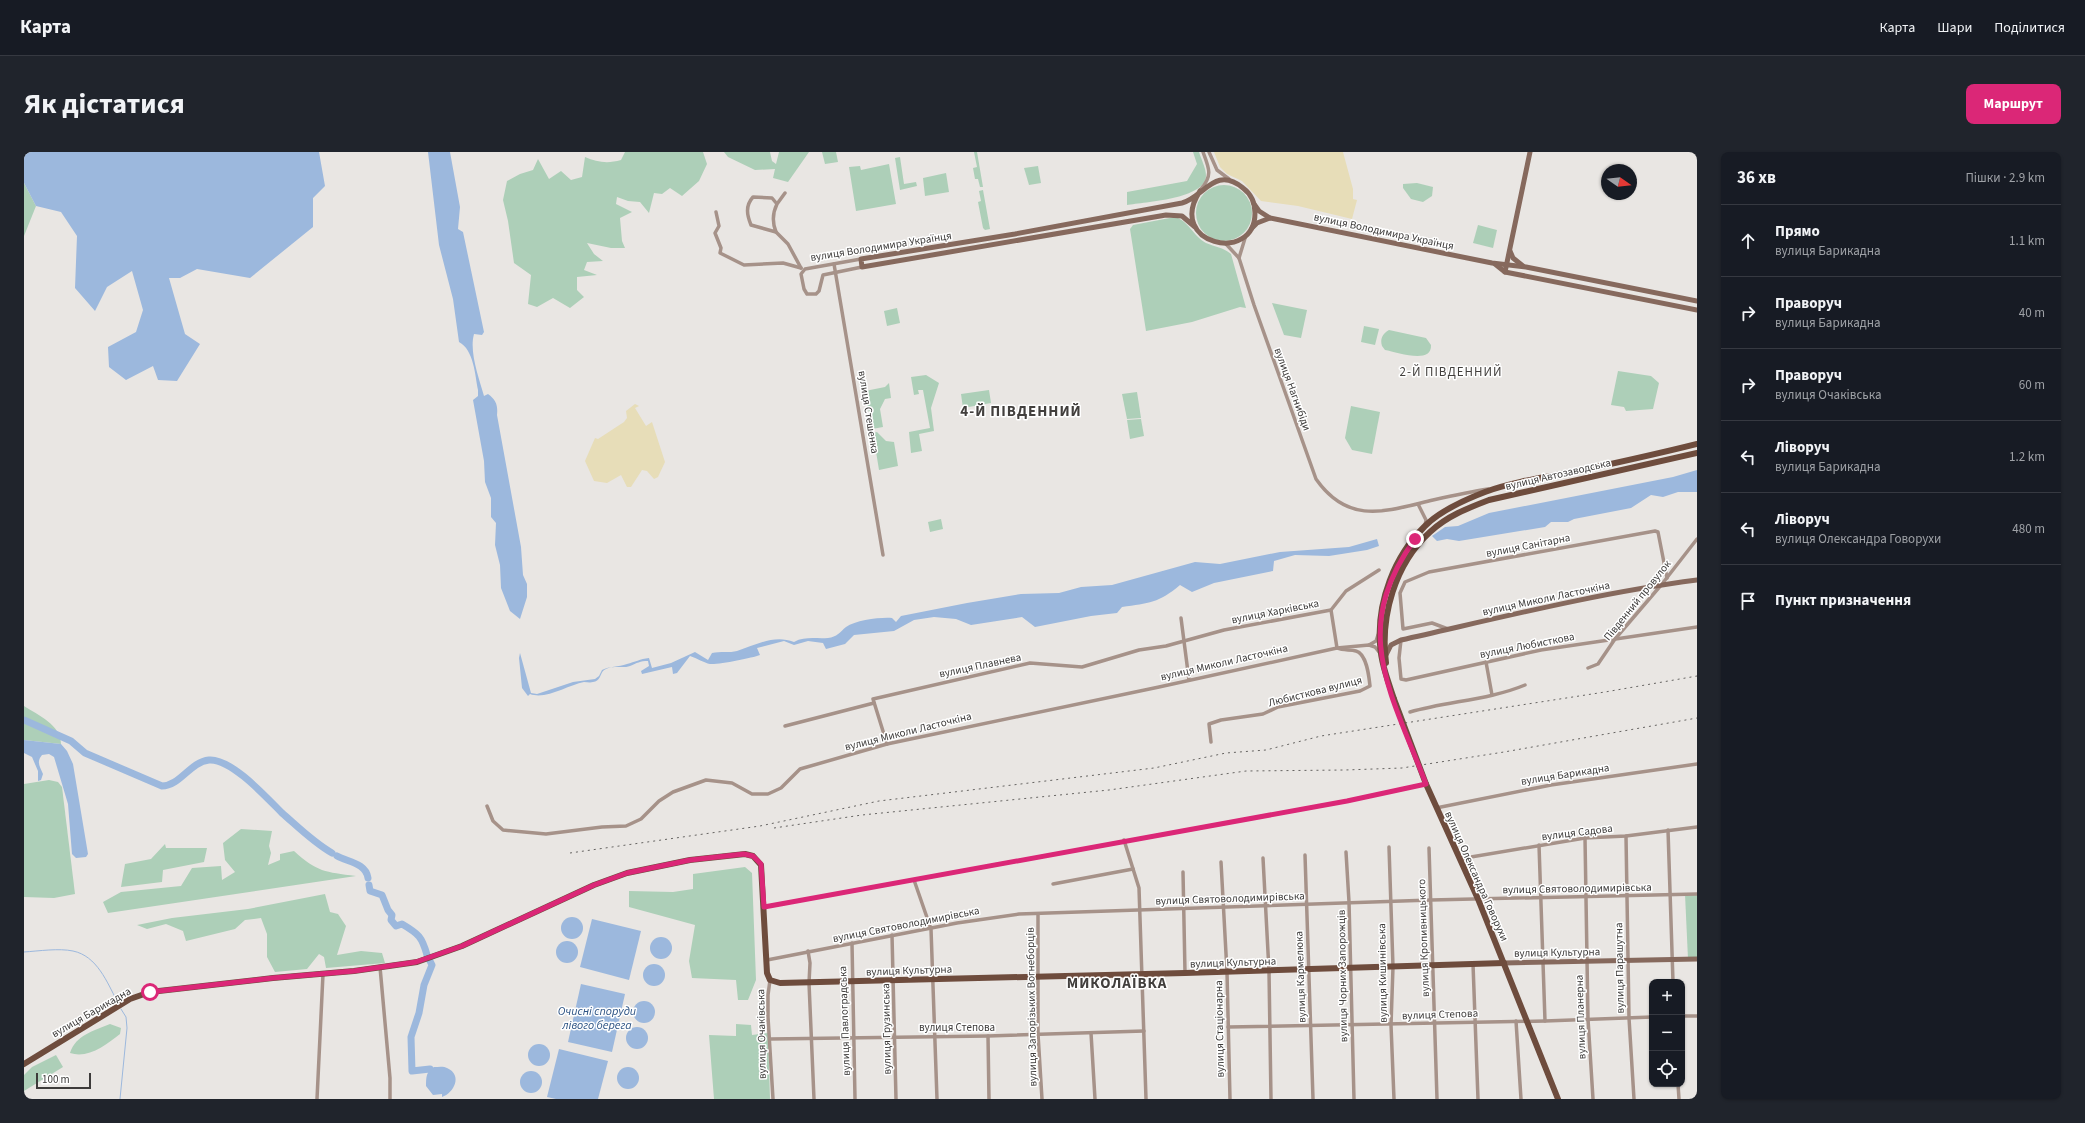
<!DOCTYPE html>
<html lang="uk">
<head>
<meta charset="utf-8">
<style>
	body { margin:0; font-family:"Source Sans 3",sans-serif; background:#20242c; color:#f1f3f6 }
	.controls { position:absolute; right:12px; bottom:12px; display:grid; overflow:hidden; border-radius:8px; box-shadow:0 1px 3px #0004 }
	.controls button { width:36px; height:36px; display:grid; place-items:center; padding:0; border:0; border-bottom:1px solid #363941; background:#171b24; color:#f1f3f6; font:20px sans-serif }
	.compass { position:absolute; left:1577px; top:12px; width:36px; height:36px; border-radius:50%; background:#171b24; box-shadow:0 1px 3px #0004; rotate:104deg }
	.scale { position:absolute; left:12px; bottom:10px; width:55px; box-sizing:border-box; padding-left:4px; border:2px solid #3d3b3a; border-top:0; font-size:11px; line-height:14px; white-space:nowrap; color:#3d3b3a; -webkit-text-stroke:3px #fff; paint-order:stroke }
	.stop { position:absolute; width:12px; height:12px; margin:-9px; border:3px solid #db2777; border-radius:50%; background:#fff }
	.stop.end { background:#db2777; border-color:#fff; box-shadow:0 1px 4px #0008 }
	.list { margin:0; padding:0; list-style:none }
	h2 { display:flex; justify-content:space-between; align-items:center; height:52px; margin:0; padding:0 16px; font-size:17px }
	h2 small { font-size:13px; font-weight:400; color:#9ea1a6 }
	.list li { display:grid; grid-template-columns:26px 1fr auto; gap:12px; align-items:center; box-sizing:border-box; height:72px; padding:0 16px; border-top:1px solid #363941 }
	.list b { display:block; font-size:15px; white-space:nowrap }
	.list p { margin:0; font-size:13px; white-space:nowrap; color:#9ea1a6 }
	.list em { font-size:13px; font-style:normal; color:#9ea1a6 }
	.icon { flex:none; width:22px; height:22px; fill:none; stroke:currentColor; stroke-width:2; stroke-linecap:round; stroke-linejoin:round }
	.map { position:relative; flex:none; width:1673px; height:947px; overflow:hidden; border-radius:8px }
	header { display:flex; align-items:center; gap:24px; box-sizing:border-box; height:56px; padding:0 20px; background:#171b24; border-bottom:1px solid #363941 }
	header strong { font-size:19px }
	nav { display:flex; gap:22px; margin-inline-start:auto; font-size:14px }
	.intro { display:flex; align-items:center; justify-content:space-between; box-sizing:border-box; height:96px; padding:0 24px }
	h1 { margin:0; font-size:28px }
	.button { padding:10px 18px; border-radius:8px; background:#db2777; color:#fff; font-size:14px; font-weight:700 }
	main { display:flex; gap:24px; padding:0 24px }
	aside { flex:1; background:#171b24; border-radius:8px; box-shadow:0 1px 3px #0004 }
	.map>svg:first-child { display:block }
</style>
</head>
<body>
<header>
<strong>Карта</strong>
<nav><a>Карта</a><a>Шари</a><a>Поділитися</a></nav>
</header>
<div class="intro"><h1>Як дістатися</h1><a class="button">Маршрут</a></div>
<main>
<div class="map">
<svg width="1673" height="947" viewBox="0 0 1673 947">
	<rect width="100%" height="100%" fill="#e9e6e3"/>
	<!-- green -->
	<g fill="#adcfb8">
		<path d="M601 0H679L683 12 675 29 658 44 646 36 638 42 630 41 625 61 616 50 604 49 593 45 592 52 608 60 596 66 598 89 601 96H587L563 91 570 102 579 109 563 110 560 118 573 123 553 125V138L560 145 546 156 529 146 513 155 504 152 507 123 490 111 484 69 479 48 483 29 496 22 509 18 514 7 525 27 537 19 547 28 558 25 561 5C573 10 583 12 597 8Z"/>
		<path d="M700 0H746L748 9 752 12 755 0H785L764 30 749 26 751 17 731 18 704 5Z"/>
		<path d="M798 0H812L814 10 801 12Z"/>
		<path d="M950 0H953L959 35H956L954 27H951L949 16 953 15Z"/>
		<path d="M1169 0H1175C1177 7 1182 16 1182 24 1181 47 1121 50 1103 53V40L1163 29 1173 12Z"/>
		<path d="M876 5 880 32 892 30 893 34 876 38 871 6Z"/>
		<path d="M865 12 872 52 832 59 825 15 836 14 837 18Z"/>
		<path d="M1014 14 1017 31 1005 33 1000 16Z"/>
		<path d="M922 21 925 40 901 44 899 26Z"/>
		<path d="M0 31 12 54 0 84Z"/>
		<path d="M1393 31 1409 35 1408 44 1399 50 1387 47 1379 36V32Z"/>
		<circle cx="1200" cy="61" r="28"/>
		<path d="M959 38 966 77 961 78 959 76 954 50 957 49 955 39Z"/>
		<path d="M1151 65C1165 69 1169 84 1182 91 1191 95 1199 95 1207 102L1222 156 1216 155 1168 170 1122 179 1106 77 1109 73Z"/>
		<path d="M1454 73 1473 78 1469 96 1449 91Z"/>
		<path d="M1248 151 1283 158 1277 186 1260 183Z"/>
		<path d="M873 156 876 171 863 174 860 159Z"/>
		<path d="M1340 174 1355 177 1351 193 1337 190Z"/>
		<path d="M1365 178 1402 186 1407 193C1408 213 1373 200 1361 198L1358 194C1356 187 1358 182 1365 178Z"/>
		<path d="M1594 219 1627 224 1635 231 1629 257 1602 259 1600 255 1587 253Z"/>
		<path d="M902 223 915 231 907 256 910 279 895 282 898 299 887 301 885 280 906 276 899 238H894L895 242 890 243 887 225Z"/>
		<path d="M865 231 867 246 861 247 856 257 859 275 848 277 841 239 861 235Z"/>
		<path d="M965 238 967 251 939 256 937 242Z"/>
		<path d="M1113 240 1117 266 1103 267 1098 242Z"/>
		<path d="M1327 254 1356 260 1348 302 1328 298 1321 286Z"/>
		<path d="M1117 267 1120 284 1106 287 1103 268Z"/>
		<path d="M853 280 862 289 870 290 874 314 855 318 849 281Z"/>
		<path d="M917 367 919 377 906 380 904 370Z"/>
		<path d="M0 554C14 563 37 573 37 592L0 588Z"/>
		<path d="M25 628 34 630 38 635 51 742 30 746 0 745V632Z"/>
		<path d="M217 677 248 679 245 694 247 701 244 713 256 708V702L270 699C293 720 301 720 332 724L84 761 79 750 97 740 157 734 168 716 197 714 198 728 211 720 201 708 199 691Z"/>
		<path d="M141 692 142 696H183L180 710 139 718 138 730 97 735 101 712 127 707Z"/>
		<path d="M721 715 728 721 732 828 724 848H714L712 828 668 826 665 809 671 773 605 755V739L649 740 669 737V722Z"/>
		<path d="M301 742 306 760 314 762 322 774 313 803 337 799 358 801 361 811 302 816 300 805 295 802 283 817 251 820 243 805V782L237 766 221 768 211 777 162 789 159 779 142 772 123 777 113 773 148 766 224 757Z"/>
		<path d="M1661 742H1673V807H1664Z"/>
		<path d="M86 872 97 876 96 882C82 893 64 907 46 901 52 883 69 879 86 872Z"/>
		<path d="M712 872 727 873 728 883 744 881 746 947H690L685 883 712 884Z"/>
		<path d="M32 903 39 915 0 939V923L8 915Z"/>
	</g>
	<!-- sand -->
	<g fill="#e7ddb8">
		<path d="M1190 0H1319L1329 37V47L1333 48 1328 67 1274 54 1237 49 1218 29 1203 22 1196 15Z"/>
		<path d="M611 252 615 254 611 256 622 274 628 270 641 310 634 325 630 327 623 319 618 318 607 335H603L597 323 583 331 570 329 561 309 571 286 574 287 600 270 603 266 602 259Z"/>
	</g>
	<!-- water -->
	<g fill="#9cb8dd">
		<path d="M0 0H295L301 34 289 46V75L226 126 173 117 156 126H145L161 182 176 192 153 229 134 228 129 214 102 228 85 215 84 195 112 180 119 158 108 119 83 135 71 159 51 136 53 84 37 60 12 54 0 31Z"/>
		<path d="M404 0H426L436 55 434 77 439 80 460 180 458 183 450 182C445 200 455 226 460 244L464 242C472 248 474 253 473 263L497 395 499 423 503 432V445L496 467 486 459 477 436 476 413 471 393 472 371 467 365V346L461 330 460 309 449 248 454 244V238C451 223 450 198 435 190L429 147 415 93Z"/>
		<path d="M1673 318V340H1654L1639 345 1627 343 1607 356 1550 367 1544 370H1527L1521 375 1435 389 1423 387 1413 389 1408 384 1421 375 1434 374 1465 361 1649 325Z"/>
		<path d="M1353 387 1355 394 1343 398 1305 404 1271 403 1250 409 1249 419 1190 431 1168 440 1156 433C1135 451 1125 451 1098 455L1093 461 1067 464 1011 475 998 465 947 473 932 467 910 465 890 468 870 479 830 483 821 492 802 497 799 491 784 489 770 493 760 489 733 496 736 503C728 506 694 513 686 512 680 511 673 506 666 504L653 521 649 522 648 515 618 522 617 519 625 514 624 509C616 509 613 511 606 514 598 517 587 512 579 519 576 523 576 529 569 530 566 531 563 530 560 530 544 533 522 548 506 542L504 544 498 536 495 506 496 501 507 541 513 542 549 530 571 527 575 524 578 518C586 514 594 515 603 512 611 510 616 507 625 506L628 516 647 511 671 500 684 508 688 501C696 499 706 501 713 499 732 493 750 482 770 490 781 484 792 487 804 486 813 485 816 480 822 475 832 468 857 465 868 466L872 470 877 464 943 451 997 442 1035 441 1057 435 1088 433 1171 410 1196 412 1256 400 1325 395Z"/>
		<path d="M0 588 37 592 43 599 49 612 64 702 62 705 52 706 48 702 44 652 30 605 25 602 18 603C12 610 16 615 19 622L17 628 14 629V619L8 605 0 601Z"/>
		<circle cx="548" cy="776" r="11"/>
		<path d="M568 767 617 779 605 828 556 815Z"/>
		<circle cx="637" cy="796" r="11"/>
		<circle cx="543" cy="800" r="11"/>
		<circle cx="630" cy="823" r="11"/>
		<path d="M557 832 601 842 588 900 544 890Z"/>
		<circle cx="620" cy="860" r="11"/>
		<circle cx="613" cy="886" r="11"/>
		<circle cx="515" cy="903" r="11"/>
		<path d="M535 897 584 909 574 947H532L523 945Z"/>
		<circle cx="604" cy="926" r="11"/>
		<path d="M410 915C414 915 420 914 423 916 439 923 430 941 418 945V942L409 943 402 934C402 926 402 919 410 915Z"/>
		<circle cx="507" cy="930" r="11"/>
	</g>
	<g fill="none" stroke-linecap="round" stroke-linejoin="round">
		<!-- stream -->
		<g stroke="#9cb8dd" stroke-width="1">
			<path d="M0 800C15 799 35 796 49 799 73 804 83 830 93 849"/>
			<path d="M96 947 103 876 102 865 97 857"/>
		</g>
		<!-- river -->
		<g stroke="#9cb8dd" stroke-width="7">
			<path d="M0 568 47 589 61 601 138 634C156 634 166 610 185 608 207 606 243 646 258 661 273 674 290 691 308 701"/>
			<path d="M313 704C324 710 342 711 344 726"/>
			<path d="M345 733 346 739 358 743 364 758 368 763 367 768 372 774 378 772C395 782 398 785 403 803"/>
			<path d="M406 917 388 919 387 885 395 861 400 833 408 813 406 809"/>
		</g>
		<!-- street -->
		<g stroke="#a69289" stroke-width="3.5">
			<path d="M1185 0 1193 18 1205 27"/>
			<path d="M1177 37C1189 23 1185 16 1179 0"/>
			<path d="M753 52C748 62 748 70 752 80L727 73C723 63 721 54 729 45L748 46 753 52 761 41"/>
			<path d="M692 60 695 74 691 81 697 96 696 101 720 113 759 111 777 116"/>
			<path d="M752 80 764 92 777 116"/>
			<path d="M1202 92 1215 106 1230 153 1292 327C1325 374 1363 359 1409 348 1427 344 1445 340 1464 337"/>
			<path d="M1215 106 1222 83"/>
			<path d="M837 107 781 117 777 122 780 137 783 142H792L795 139 799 123 838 115"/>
			<path d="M810 112 859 403"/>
			<path d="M1394 352 1402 368 1401 373"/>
			<path d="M1157 466 1165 528"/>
			<path d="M1424 477 1408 471 1379 477 1376 441 1381 430 1405 420 1631 379 1634 380 1643 426"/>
			<path d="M1377 488 1375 506 1377 527 1382 528 1517 498 1673 475"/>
			<path d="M1345 493 1352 489 1354 483"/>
			<path d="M1462 510 1468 543"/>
			<path d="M1564 516 1574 512 1591 487 1638 432 1673 387"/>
			<path d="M1386 560C1424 549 1465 548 1501 533"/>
			<path d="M761 574 850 551"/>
			<path d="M1187 590 1185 572 1197 568 1239 562 1254 555 1336 539 1346 534C1345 525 1343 502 1332 499 1326 497 1320 499 1313 496L1307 458"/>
			<path d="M863 592 849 547 1006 511 1058 515 1115 498 1142 494 1200 478 1307 458 1322 439 1355 418"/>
			<path d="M463 654 469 669 479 678 522 682 578 675 602 674 617 667 635 649 649 640 682 628 708 631 728 642H744L757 636 776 617 863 592 1135 535 1313 496 1345 493 1351 495 1355 500"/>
			<path d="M1412 656 1527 633 1673 612"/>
			<path d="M1644 678 1649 830"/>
			<path d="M1602 684 1605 866 1610 947"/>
			<path d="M1561 686 1564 867 1569 947"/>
			<path d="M1100 688 1115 736 1122 947"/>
			<path d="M1515 693 1521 869"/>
			<path d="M1365 695 1369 815 1367 873 1370 947"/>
			<path d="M1405 696 1413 947"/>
			<path d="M1322 700 1325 750 1330 947"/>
			<path d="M1281 703 1289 947"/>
			<path d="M1239 706 1245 819 1247 947"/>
			<path d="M1435 707 1561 686 1602 684 1673 675"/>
			<path d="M1197 710 1203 820 1206 947"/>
			<path d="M1159 720 1161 821"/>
			<path d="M890 728 907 777 913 947"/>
			<path d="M1029 732 1109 717"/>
			<path d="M740 755 1323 649 1402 632"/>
			<path d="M1014 762V882L1018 947"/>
			<path d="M868 783 872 947"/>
			<path d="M828 791 831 947"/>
			<path d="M784 799 786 811 785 831 790 947"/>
			<path d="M743 808 933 771 995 762 1407 748 1673 742"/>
			<path d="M1449 812 1454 947"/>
			<path d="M356 815 366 926V947"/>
			<path d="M746 828 744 843V865L749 947"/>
			<path d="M1658 864H1673"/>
			<path d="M1492 869 1497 947"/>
			<path d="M1204 875 1521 869 1628 865"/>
			<path d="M1067 881 1071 947"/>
			<path d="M964 884 965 947"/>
			<path d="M746 887 964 884 1120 879"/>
			<path d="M1654 932 1655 947"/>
			<path d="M293 947 299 822"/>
		</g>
		<!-- secondary -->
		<g stroke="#86695d" stroke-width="5">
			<path d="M1230 52 1235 59 1246 66 1468 111 1502 115 1673 149"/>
			<path d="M1171 75 1158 64 1142 63 838 115 837 107 991 82 1158 51C1180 45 1191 13 1219 36 1227 42 1231 51 1231 61 1231 113 1141 92 1176 39"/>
			<path d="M1228 76 1233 71 1246 66"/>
			<path d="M1486 99 1489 106 1499 114"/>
			<path d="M1471 112 1481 120 1673 158"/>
			<path d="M1481 120 1506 0"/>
			<path d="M1362 503 1367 493 1377 488C1475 466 1573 441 1673 428"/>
			<path d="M1480 811 1673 807"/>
		</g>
		<!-- primary -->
		<g stroke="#6e4c3d" stroke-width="6">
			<path d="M1362 511C1356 464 1371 412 1406 380 1423 364 1444 356 1465 348L1673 301"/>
			<path d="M1370 547C1364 529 1357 511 1356 492 1353 450 1370 404 1401 374 1417 358 1440 348 1461 340 1494 328 1530 324 1564 317 1601 309 1637 301 1673 292"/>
			<path d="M1402 632 1454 747 1534 947"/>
			<path d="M0 912 106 847 126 840 249 826 330 819 393 810 438 794 570 733 603 721 666 708 721 702 729 704 737 713 743 821 746 828 756 831 1161 821 1480 811"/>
		</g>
		<!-- rail -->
		<g stroke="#656361" stroke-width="1" stroke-dasharray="2 4" stroke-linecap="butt">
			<path d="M750 676 838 663 1085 638 1222 619 1321 618 1378 616 1480 600 1673 566"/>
			<path d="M546 701 736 674 855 649 1130 616 1202 601 1242 598 1297 584 1581 540 1673 524"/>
		</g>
		<!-- primary-bridge -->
		<path stroke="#6e4c3d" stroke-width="6" d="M1370 547 1402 632"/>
	</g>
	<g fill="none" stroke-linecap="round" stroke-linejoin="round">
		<!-- route -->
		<path stroke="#db2777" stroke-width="5" d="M126 840 249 826 330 819 392 810 438 794 570 733 603 721 666 708 720 702 729 704 737 712 740 755 1323 649 1402 632C1367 540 1325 478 1391 387"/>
	</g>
	<g text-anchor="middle" stroke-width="3" stroke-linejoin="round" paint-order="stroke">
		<!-- street labels -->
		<g font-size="11" fill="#3d3b3a" stroke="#fff">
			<text transform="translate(1360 79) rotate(12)" y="4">вулиця Володимира Українця</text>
			<text transform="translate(857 94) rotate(-9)" y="4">вулиця Володимира Українця</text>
			<text transform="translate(1269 237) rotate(70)" y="4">вулиця Нагнибіди</text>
			<text transform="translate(845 260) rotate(81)" y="4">вулиця Стешенка</text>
			<text transform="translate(1534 322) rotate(-13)" y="4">вулиця Автозаводська</text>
			<text transform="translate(1504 393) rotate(-11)" y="4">вулиця Санітарна</text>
			<text transform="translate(1522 446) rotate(-12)" y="4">вулиця Миколи Ласточкіна</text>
			<text transform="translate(1613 448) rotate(-51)" y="4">Південний провулок</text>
			<text transform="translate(1251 459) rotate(-11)" y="4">вулиця Харківська</text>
			<text transform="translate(1503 493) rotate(-11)" y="4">вулиця Любисткова</text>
			<text transform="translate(1200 510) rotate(-13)" y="4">вулиця Миколи Ласточкіна</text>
			<text transform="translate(956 513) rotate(-12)" y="4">вулиця Плавнева</text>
			<text transform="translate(1291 539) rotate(-14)" y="4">Любисткова вулиця</text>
			<text transform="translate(884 579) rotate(-14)" y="4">вулиця Миколи Ласточкіна</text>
			<text transform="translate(1541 622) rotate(-9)" y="4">вулиця Барикадна</text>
			<text transform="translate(1553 680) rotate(-7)" y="4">вулиця Садова</text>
			<text transform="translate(1453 724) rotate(66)" y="4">вулиця Олександра Говорухи</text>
			<text transform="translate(1553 736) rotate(-1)" y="4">вулиця Святоволодимирівська</text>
			<text transform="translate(1206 746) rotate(-2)" y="4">вулиця Святоволодимирівська</text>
			<text transform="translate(882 772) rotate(-11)" y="4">вулиця Святоволодимирівська</text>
			<text transform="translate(1399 786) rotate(-92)" y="4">вулиця Кропивницького</text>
			<text transform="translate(1533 800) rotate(-1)" y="4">вулиця Культурна</text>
			<text transform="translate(1209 810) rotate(-2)" y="4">вулиця Культурна</text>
			<text transform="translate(1595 816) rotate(-91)" y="4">вулиця Парашутна</text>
			<text transform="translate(885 818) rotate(-2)" y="4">вулиця Культурна</text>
			<text transform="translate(1358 821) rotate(-91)" y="4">вулиця Кишинівська</text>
			<text transform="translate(1318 824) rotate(-91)" y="4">вулиця Чорних Запорожців</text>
			<text transform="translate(1276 825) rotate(-92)" y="4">вулиця Кармелюка</text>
			<text transform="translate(1007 855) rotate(-91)" y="4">вулиця Запорізьких Вогнеборців</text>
			<text transform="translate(67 860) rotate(-30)" y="4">вулиця Барикадна</text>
			<text transform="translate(1416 862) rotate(-2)" y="4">вулиця Степова</text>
			<text transform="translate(1556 865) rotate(-92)" y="4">вулиця Планерна</text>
			<text transform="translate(820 869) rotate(-92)" y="4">вулиця Павлоградська</text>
			<text x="933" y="879">вулиця Степова</text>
			<text transform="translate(862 877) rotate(-91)" y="4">вулиця Грузинська</text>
			<text transform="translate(1195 877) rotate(-91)" y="4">вулиця Стаціонарна</text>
			<text transform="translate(737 882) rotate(-91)" y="4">вулиця Очаківська</text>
		</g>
		<!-- water labels -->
		<g font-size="12" font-style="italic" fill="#2f5585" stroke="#fff">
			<text x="573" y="863">Очисні споруди<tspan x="573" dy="14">лівого берега</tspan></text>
		</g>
		<!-- quarter labels -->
		<g font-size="13" letter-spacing="1" fill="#423f3d" stroke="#fff">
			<text x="1427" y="224">2-Й ПІВДЕННИЙ</text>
		</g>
		<!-- district labels -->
		<g font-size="15" font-weight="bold" letter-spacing="1" fill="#423f3d" stroke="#fff">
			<text x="997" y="264">4-Й ПІВДЕННИЙ</text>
			<text x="1093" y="836">МИКОЛАЇВКА</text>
		</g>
	</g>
</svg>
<div class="controls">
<button>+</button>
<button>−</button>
<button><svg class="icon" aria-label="locate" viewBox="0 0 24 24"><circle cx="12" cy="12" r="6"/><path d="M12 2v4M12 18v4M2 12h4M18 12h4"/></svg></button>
</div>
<svg class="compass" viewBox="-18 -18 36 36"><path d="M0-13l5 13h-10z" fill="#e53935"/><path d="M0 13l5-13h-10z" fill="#9ea1a6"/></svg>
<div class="scale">100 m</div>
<div class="stop" style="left:126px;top:840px"></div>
<div class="stop end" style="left:1391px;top:387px"></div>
</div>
<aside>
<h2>36 хв<small>Пішки · 2.9 km</small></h2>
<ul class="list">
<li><svg class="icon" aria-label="ahead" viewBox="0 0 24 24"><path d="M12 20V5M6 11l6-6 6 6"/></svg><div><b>Прямо</b><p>вулиця Барикадна</p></div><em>1.1 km</em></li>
<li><svg class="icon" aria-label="right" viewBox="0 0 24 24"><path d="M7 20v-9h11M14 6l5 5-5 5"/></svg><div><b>Праворуч</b><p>вулиця Барикадна</p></div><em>40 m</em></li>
<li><svg class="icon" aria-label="right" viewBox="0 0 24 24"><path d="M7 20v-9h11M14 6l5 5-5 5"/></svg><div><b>Праворуч</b><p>вулиця Очаківська</p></div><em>60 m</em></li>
<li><svg class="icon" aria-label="left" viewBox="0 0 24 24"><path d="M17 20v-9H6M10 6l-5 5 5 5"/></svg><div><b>Ліворуч</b><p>вулиця Барикадна</p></div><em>1.2 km</em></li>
<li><svg class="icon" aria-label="left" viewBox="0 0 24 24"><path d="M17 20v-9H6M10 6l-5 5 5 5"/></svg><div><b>Ліворуч</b><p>вулиця Олександра Говорухи</p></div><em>480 m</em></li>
<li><svg class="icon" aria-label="arrive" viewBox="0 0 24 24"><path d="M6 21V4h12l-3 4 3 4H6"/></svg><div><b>Пункт призначення</b></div></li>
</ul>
</aside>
</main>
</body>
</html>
